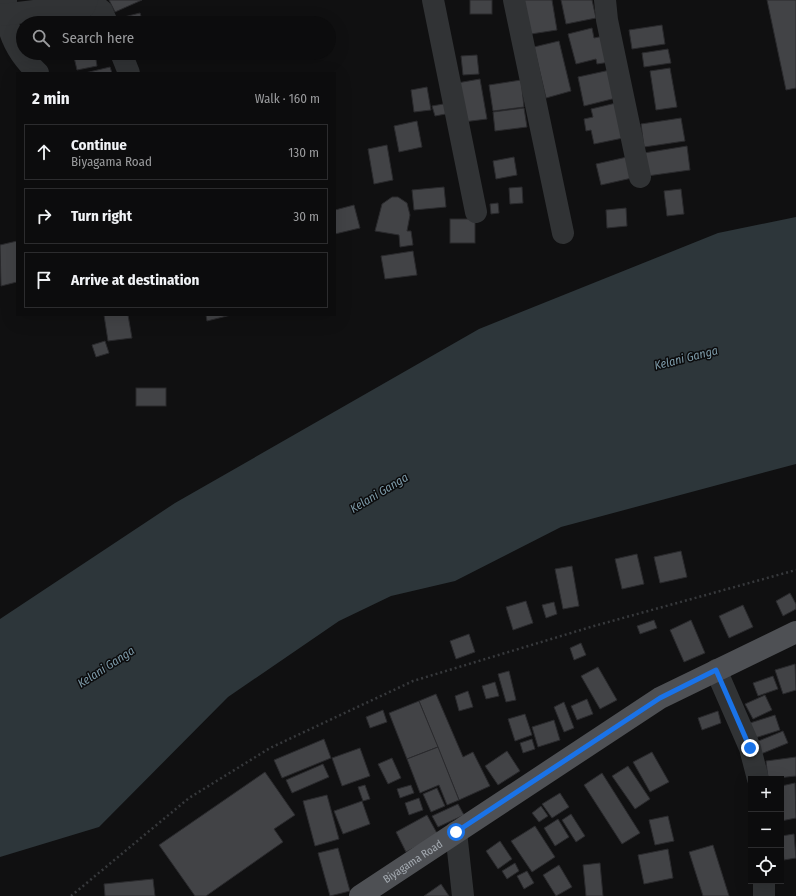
<!DOCTYPE html>
<html lang="en">
<head>
<meta charset="utf-8">
<style>
	body { margin:0; font-family:"Fira Sans Condensed",sans-serif; background:#1a1a1b; color:#f1f3f6 }
	.controls { position:absolute; right:12px; bottom:12px; display:grid; overflow:hidden; border-radius:0px; box-shadow:0 4px 16px #0002 }
	.controls button { width:36px; height:36px; display:grid; place-items:center; padding:0; border:0; border-bottom:1px solid #2c2c2e; background:#0c0c0d; color:#f1f3f6; font:20px sans-serif }
	.stop { position:absolute; width:12px; height:12px; margin:-9px; border:3px solid #1a73e8; border-radius:50%; background:#fff }
	.stop.end { background:#1a73e8; border-color:#fff; box-shadow:0 1px 4px #0008 }
	.list { margin:0; padding:0; list-style:none }
	h2 { display:flex; justify-content:space-between; align-items:center; height:52px; margin:0; padding:0 16px; font-size:17px }
	h2 small { font-size:13px; font-weight:400; color:#9a9b9d }
	.list li { display:grid; grid-template-columns:26px 1fr auto; gap:12px; align-items:center; box-sizing:border-box; height:56px; margin:0 8px 8px; padding:0 8px; border:1px solid #2c2c2e; border-radius:0px }
	.list b { display:block; font-size:15px; white-space:nowrap }
	.list p { margin:0; font-size:13px; white-space:nowrap; color:#9a9b9d }
	.list em { font-size:13px; font-style:normal; color:#9a9b9d }
	.icon { flex:none; width:22px; height:22px; fill:none; stroke:currentColor; stroke-width:2; stroke-linecap:round; stroke-linejoin:round }
	.map { position:relative; flex:none; width:796px; height:896px; overflow:hidden }
	.search { position:absolute; background:#0c0c0d; box-shadow:0 4px 16px #0002; left:16px; top:16px; width:320px; height:44px; display:flex; align-items:center; gap:10px; box-sizing:border-box; padding:0 14px; border-radius:22px; color:#9a9b9d; font-size:15px }
	.panel { position:absolute; background:#0c0c0d; box-shadow:0 4px 16px #0002; left:16px; top:72px; width:320px; height:244px; border-radius:0px }
	.map>svg:first-child { display:block }
</style>
</head>
<body>
<div class="map">
<svg width="796" height="896" viewBox="0 0 796 896">
	<rect width="100%" height="100%" fill="#101011"/>
	<!-- water -->
	<path fill="#2d363a" d="M796 217V464L561 527 455 581 391 596 339 621 228 697 99 827 0 857V619L175 503 479 329 718 233Z"/>
	<!-- building -->
	<g fill="#424346" stroke="#2a2a2d">
		<path d="M109 0H142L115 12Z"/>
		<rect x="470" y="0" width="22" height="14"/>
		<path d="M521 0H552L557 30 531 34Z"/>
		<path d="M561 0H592L596 18 566 24Z"/>
		<path d="M767 0H796V88L786 90Z"/>
		<path d="M140 13 143 23H121L120 18Z"/>
		<path d="M59 18 60 23H33V22Z"/>
		<path d="M662 25 665 44 632 49 629 30Z"/>
		<path d="M592 28 594 38 604 36 610 62 597 64 596 59 576 64 568 34Z"/>
		<path d="M559 41 571 91 546 98 534 47Z"/>
		<path d="M668 49 671 63 644 67 642 53Z"/>
		<path d="M73 53H95L97 66 77 70Z"/>
		<path d="M477 55 479 74 463 75 461 56Z"/>
		<path d="M110 67 112 73H85Z"/>
		<path d="M670 68 677 107 656 110 650 71Z"/>
		<path d="M610 70 616 98 584 106 578 77Z"/>
		<path d="M480 79 487 119 463 122 457 83Z"/>
		<path d="M521 80 524 107 493 111 489 85Z"/>
		<path d="M427 87 431 110 414 112 411 90Z"/>
		<path d="M449 103 451 113 435 116 432 106Z"/>
		<path d="M616 103 628 137 594 144 591 130 586 131 584 119 593 117 591 109Z"/>
		<path d="M524 108 527 127 495 131 493 112Z"/>
		<path d="M681 118 685 141 644 147 641 124Z"/>
		<path d="M417 121 422 147 399 152 394 126Z"/>
		<path d="M387 145 393 180 374 184 368 149Z"/>
		<path d="M687 146 690 170 647 176 644 153Z"/>
		<path d="M514 157 517 175 496 179 493 161Z"/>
		<path d="M627 157 632 178 601 185 596 164Z"/>
		<path d="M444 187 446 207 414 210 412 190Z"/>
		<path d="M522 187 523 203 510 204 509 188Z"/>
		<path d="M681 189 684 214 667 216 664 191Z"/>
		<path d="M392 197H398L407 203 410 215 407 231H411L413 245 400 247 399 235 375 231 382 204Z"/>
		<path d="M498 203 499 213 491 214 490 204Z"/>
		<path d="M354 205 360 228 335 234V210Z"/>
		<path d="M626 208 627 226 607 228 606 210Z"/>
		<rect x="450" y="219" width="25" height="24"/>
		<path d="M17 241V282L1 286 0 245Z"/>
		<path d="M413 251 417 275 385 279 381 256Z"/>
		<path d="M104 315H128L132 338 108 341Z"/>
		<path d="M206 315H231L207 321Z"/>
		<path d="M105 341 109 353 96 357 92 345Z"/>
		<rect x="136" y="388" width="30" height="18"/>
		<path d="M681 551 687 577 660 583 654 557Z"/>
		<path d="M637 554 644 584 622 589 615 559Z"/>
		<path d="M572 566 579 606 563 609 555 569Z"/>
		<path d="M790 593 796 604V609L783 616 776 601Z"/>
		<path d="M526 601 533 623 513 630 506 607Z"/>
		<path d="M554 602 557 614 546 618 542 605Z"/>
		<path d="M743 605 753 627 729 638 719 616Z"/>
		<path d="M654 620 657 628 640 634 637 626Z"/>
		<path d="M691 620 705 653 684 662 670 630Z"/>
		<path d="M469 634 475 652 456 659 450 641Z"/>
		<path d="M581 643 586 655 574 660 570 648Z"/>
		<path d="M795 664 796 690 783 694 775 670Z"/>
		<path d="M598 667 617 700 600 709 581 676Z"/>
		<path d="M509 671 516 700 506 702 498 674Z"/>
		<path d="M773 676 778 689 758 696 753 683Z"/>
		<path d="M495 682 499 696 486 699 482 686Z"/>
		<path d="M468 691 473 707 459 711 455 696Z"/>
		<path d="M436 694 463 757 473 752 490 786 459 800 419 701Z"/>
		<path d="M765 695 772 710 753 719 745 704Z"/>
		<path d="M587 699 593 714 577 720 571 706Z"/>
		<path d="M419 701 438 747 407 759 389 713Z"/>
		<path d="M564 702 574 728 564 732 554 707Z"/>
		<path d="M383 710 387 722 370 728 366 717Z"/>
		<path d="M718 711 721 723 702 730 698 718Z"/>
		<path d="M525 714 532 735 515 741 508 719Z"/>
		<path d="M775 715 780 730 755 738 750 723Z"/>
		<path d="M554 720 560 740 538 747 532 727Z"/>
		<path d="M783 731 788 743 761 754 756 742Z"/>
		<path d="M324 739 331 758 282 778 274 760Z"/>
		<path d="M532 739 535 749 523 753 520 743Z"/>
		<path d="M438 747 459 800 447 805 439 785 420 793 407 759Z"/>
		<path d="M360 748 370 776 342 786 332 758Z"/>
		<path d="M507 751 520 771 498 785 485 766Z"/>
		<path d="M652 752 669 782 650 792 633 762Z"/>
		<path d="M796 757V776L768 779 766 761Z"/>
		<path d="M392 758 401 778 388 784 378 764Z"/>
		<path d="M323 764 329 777 292 793 286 780Z"/>
		<path d="M628 766 650 799 635 809 612 776Z"/>
		<path d="M265 772 295 815 274 829 283 842 206 896H195L159 845Z"/>
		<path d="M602 773 640 833 622 844 584 785Z"/>
		<path d="M795 783 796 818 781 821V786Z"/>
		<path d="M365 785 370 799 363 801 358 787Z"/>
		<path d="M411 785 414 793 400 798 397 789Z"/>
		<path d="M437 788 445 806 431 812 423 794Z"/>
		<path d="M560 793 569 807 552 818 542 804Z"/>
		<path d="M327 795 339 839 315 846 303 801Z"/>
		<path d="M419 798 423 810 409 815 405 803Z"/>
		<path d="M362 801 370 824 343 834 334 811Z"/>
		<path d="M458 804 464 815 438 827 432 816Z"/>
		<path d="M541 806 548 816 539 822 532 813Z"/>
		<path d="M571 814 585 836 576 842 562 820Z"/>
		<path d="M427 815 438 835 406 852 396 832Z"/>
		<path d="M668 816 674 841 655 845 649 820Z"/>
		<path d="M558 819 569 837 555 846 544 828Z"/>
		<path d="M535 826 555 857 532 872 511 841Z"/>
		<path d="M794 834 796 858 784 860 781 836Z"/>
		<path d="M500 841 512 859 498 869 486 851Z"/>
		<path d="M713 845 729 896H703L689 852Z"/>
		<path d="M338 848 350 891 330 896 318 853Z"/>
		<path d="M668 849 673 878 644 884 638 855Z"/>
		<path d="M515 863 519 871 507 879 502 871Z"/>
		<path d="M600 863 603 896H586L583 865Z"/>
		<path d="M559 865 572 887 556 896 543 875Z"/>
		<path d="M527 871 534 883 524 889 517 876Z"/>
		<path d="M153 879 155 896H105L104 884Z"/>
		<path d="M441 884 449 896H424Z"/>
	</g>
	<g fill="none" stroke-linecap="round" stroke-linejoin="round">
		<!-- path -->
		<path stroke="#37393c" stroke-width="2.5" stroke-dasharray="2 3" stroke-linecap="butt" d="M71 896 189 798 270 748 413 681 594 626 796 570"/>
		<!-- minor -->
		<g stroke="#313335" stroke-width="22">
			<path d="M89 0 102 11 107 23"/>
			<path d="M433 0 476 212"/>
			<path d="M514 0 563 233"/>
			<path d="M605 0 607 20 640 177"/>
			<path d="M6 1C5 30 17 54 38 73"/>
			<path d="M0 15 76 6 84 7 87 0"/>
			<path d="M121 53 129 73"/>
			<path d="M716 670 750 748 758 779"/>
			<path d="M456 832 463 896"/>
			<path d="M764 881V896"/>
		</g>
		<!-- major -->
		<path stroke="#4e5054" stroke-width="22" id="s1" d="M360 896 660 698 796 632"/>
	</g>
	<g fill="none" stroke-linecap="round" stroke-linejoin="round">
		<!-- route -->
		<path stroke="#1a73e8" stroke-width="5" d="M456 832 660 698 716 670 750 748"/>
	</g>
	<g text-anchor="middle" stroke-width="3" stroke-linejoin="round" paint-order="stroke">
		<!-- street labels -->
		<g font-size="11" fill="#a3a9b0" stroke="#0b0b0c">
			<text dy="4" stroke="none"><textPath href="#s1" startOffset="63">Biyagama Road</textPath></text>
		</g>
		<!-- water labels -->
		<g font-size="12" font-style="italic" fill="#7d9aa8" stroke="#0b0b0c">
			<text transform="translate(686 358) rotate(-14)" y="4">Kelani Ganga</text>
			<text transform="translate(379 493) rotate(-31)" y="4">Kelani Ganga</text>
			<text transform="translate(106 667) rotate(-33)" y="4">Kelani Ganga</text>
		</g>
	</g>
</svg>
<div class="controls">
<button>+</button>
<button>−</button>
<button><svg class="icon" aria-label="locate" viewBox="0 0 24 24"><circle cx="12" cy="12" r="6"/><path d="M12 2v4M12 18v4M2 12h4M18 12h4"/></svg></button>
</div>
<div class="stop" style="left:456px;top:832px"></div>
<div class="stop end" style="left:750px;top:748px"></div>
<div class="search"><svg class="icon" aria-label="search" viewBox="0 0 24 24"><circle cx="10" cy="10" r="6"/><path d="M15 15l6 6"/></svg>Search here</div>
<section class="panel">
<h2>2 min<small>Walk · 160 m</small></h2>
<ul class="list">
<li><svg class="icon" aria-label="ahead" viewBox="0 0 24 24"><path d="M12 20V5M6 11l6-6 6 6"/></svg><div><b>Continue</b><p>Biyagama Road</p></div><em>130 m</em></li>
<li><svg class="icon" aria-label="right" viewBox="0 0 24 24"><path d="M7 20v-9h11M14 6l5 5-5 5"/></svg><div><b>Turn right</b></div><em>30 m</em></li>
<li><svg class="icon" aria-label="arrive" viewBox="0 0 24 24"><path d="M6 21V4h12l-3 4 3 4H6"/></svg><div><b>Arrive at destination</b></div></li>
</ul>
</section>
</div>
</body>
</html>
